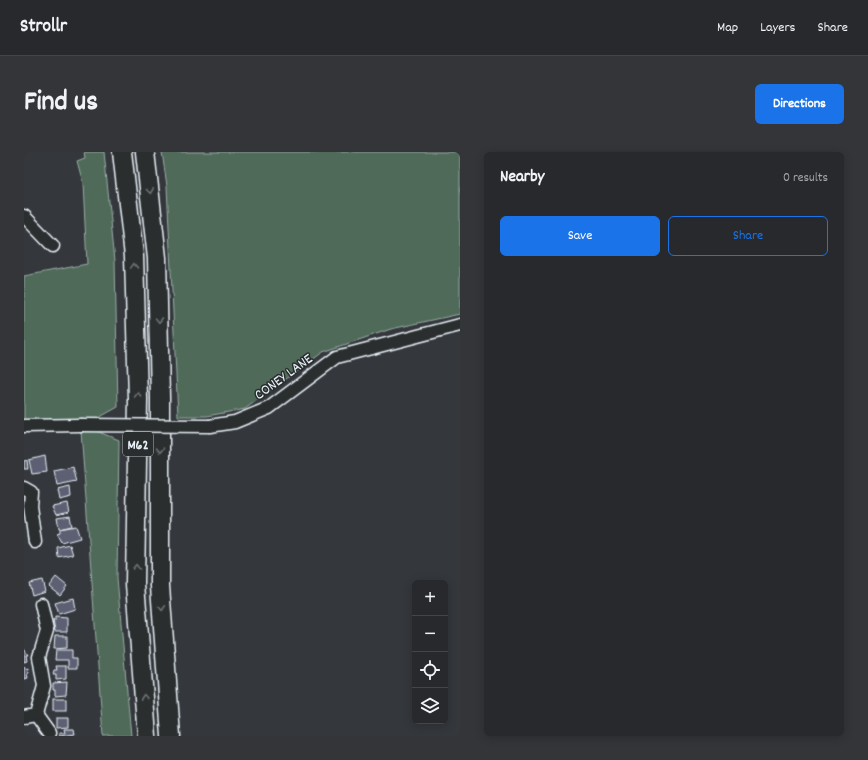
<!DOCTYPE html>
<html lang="en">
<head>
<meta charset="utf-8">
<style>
	body { margin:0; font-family:Dekko,sans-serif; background:#333539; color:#f1f3f6 }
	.controls { position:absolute; right:12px; bottom:12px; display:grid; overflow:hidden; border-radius:6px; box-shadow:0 2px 10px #0003 }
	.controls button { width:36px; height:36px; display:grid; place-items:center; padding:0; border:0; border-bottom:1px solid #434549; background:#27292d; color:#f1f3f6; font:20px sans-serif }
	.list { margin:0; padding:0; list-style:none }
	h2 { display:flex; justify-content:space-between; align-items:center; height:52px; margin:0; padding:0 16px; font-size:17px }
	h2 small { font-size:13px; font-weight:400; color:#a4a6aa }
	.actions { display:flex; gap:8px; padding:12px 16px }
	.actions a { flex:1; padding:9px 0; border:1px solid #1a73e8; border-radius:6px; text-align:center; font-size:14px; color:#1a73e8 }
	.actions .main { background:#1a73e8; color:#fff }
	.icon { flex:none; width:22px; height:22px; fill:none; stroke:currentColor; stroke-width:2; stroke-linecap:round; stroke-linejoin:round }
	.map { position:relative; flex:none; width:436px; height:584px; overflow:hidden; border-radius:6px }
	header { display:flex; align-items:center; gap:24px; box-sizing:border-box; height:56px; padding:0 20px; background:#27292d; border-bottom:1px solid #434549 }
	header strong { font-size:19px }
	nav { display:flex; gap:22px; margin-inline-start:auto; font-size:14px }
	.intro { display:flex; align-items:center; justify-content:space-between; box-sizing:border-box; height:96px; padding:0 24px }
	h1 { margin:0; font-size:28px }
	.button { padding:10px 18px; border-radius:6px; background:#1a73e8; color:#fff; font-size:14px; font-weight:700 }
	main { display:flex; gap:24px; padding:0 24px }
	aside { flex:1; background:#27292d; border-radius:6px; box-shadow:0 2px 10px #0003 }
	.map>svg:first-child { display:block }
</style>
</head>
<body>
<header>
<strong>Strollr</strong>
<nav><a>Map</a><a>Layers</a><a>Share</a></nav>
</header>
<div class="intro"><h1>Find us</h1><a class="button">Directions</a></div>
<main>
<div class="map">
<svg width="436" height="584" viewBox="0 0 436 584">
	<rect width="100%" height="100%" fill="#34373c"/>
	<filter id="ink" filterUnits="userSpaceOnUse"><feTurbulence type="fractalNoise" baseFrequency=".025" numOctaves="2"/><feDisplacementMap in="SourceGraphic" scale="8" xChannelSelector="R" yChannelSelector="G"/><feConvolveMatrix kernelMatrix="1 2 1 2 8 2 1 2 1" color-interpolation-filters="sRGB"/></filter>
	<g filter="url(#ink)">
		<!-- green -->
		<g fill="#4f6a59" stroke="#9caea8">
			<path d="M60 0H80L91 109 94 255 67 270H0V124L63 112 59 31 53 9 61 6Z"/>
			<path d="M138 0H436V162L367 177 299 200 221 257 183 264H154L143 34Z"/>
			<path d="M67 277 95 288 93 426 107 584H79L57 278Z"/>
		</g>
		<!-- building -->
		<g fill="#5d6073" stroke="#e8f1f8">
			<path d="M21 304 23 320 8 322 5 308Z"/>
			<path d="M3 308 4 317H0V309Z"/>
			<path d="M49 315 53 330 33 334 30 319Z"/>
			<path d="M46 335 47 345 35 348 33 338Z"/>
			<path d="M43 351 45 360 32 363 28 354Z"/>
			<path d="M46 364 48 374 35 377 33 366Z"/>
			<path d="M52 374 56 386 38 391 33 382 36 381V377Z"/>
			<path d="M46 393 49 403 35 406 34 396Z"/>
			<path d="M32 425 43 434 36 443 25 434Z"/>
			<path d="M18 428 21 439 8 443 5 431Z"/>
			<path d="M49 446 51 457 35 462 31 451Z"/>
			<path d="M31 465 43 466V480H31L29 468 31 469Z"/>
			<path d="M31 484H43V496L30 497Z"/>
			<path d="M0 497 4 503H2L3 509 0 510Z"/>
			<path d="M32 498H48V506H53V516H44V508H31Z"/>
			<path d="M0 514 2 517 4 516 5 521 3 522 4 526 0 527Z"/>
			<path d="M32 514H42V527L32 528V523H29L30 518H33Z"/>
			<path d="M43 530 42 543 31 544V538H29V531Z"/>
			<rect x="29" y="547" width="13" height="12"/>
			<path d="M32 566H44V575L32 576Z"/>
			<path d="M40 577H50L51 582 35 584V581H41Z"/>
		</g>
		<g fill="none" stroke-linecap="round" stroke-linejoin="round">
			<!-- minor casing -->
			<g stroke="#e8f1f8" stroke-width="15">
				<g id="minor">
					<path d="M0 64 29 94"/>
					<path d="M0 274 56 273"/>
					<path d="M186 274 211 270 245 256 313 205 436 173"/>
					<path d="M0 336 7 340 6 354 11 390"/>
					<path d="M12 563 25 581"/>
					<path d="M0 565 12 563 20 534 15 505 23 479 17 452"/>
				</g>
			</g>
			<!-- highway casing -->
			<g stroke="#e8f1f8" stroke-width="21">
				<g id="highway">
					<path d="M98 0 110 104 114 247 111 432 123 584"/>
					<path d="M121 0 133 106 136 246V434L147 584"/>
				</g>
			</g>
			<!-- minor -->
			<use href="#minor" stroke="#2a2d2e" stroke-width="12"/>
			<!-- highway -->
			<use href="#highway" stroke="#2a2d2e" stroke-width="18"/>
			<!-- minor-bridge casing -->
			<g stroke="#e8f1f8" stroke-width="15" stroke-linecap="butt">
				<path id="minor-bridge" d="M56 273 186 274"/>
			</g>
			<!-- minor-bridge -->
			<use href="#minor-bridge" stroke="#2a2d2e" stroke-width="12"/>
		</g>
		<!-- one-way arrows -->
		<defs><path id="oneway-chevron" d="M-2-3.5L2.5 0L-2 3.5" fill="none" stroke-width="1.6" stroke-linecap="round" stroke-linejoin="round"/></defs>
		<g stroke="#6c7275">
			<use href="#oneway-chevron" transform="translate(126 39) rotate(83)"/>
			<use href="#oneway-chevron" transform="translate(110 114) rotate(-92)"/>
			<use href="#oneway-chevron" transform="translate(135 168) rotate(89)"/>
			<use href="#oneway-chevron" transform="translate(114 243) rotate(-91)"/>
			<use href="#oneway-chevron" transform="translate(136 298) rotate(90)"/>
			<use href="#oneway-chevron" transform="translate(112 415) rotate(-89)"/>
			<use href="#oneway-chevron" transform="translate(138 456) rotate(86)"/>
			<use href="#oneway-chevron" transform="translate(120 545) rotate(-94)"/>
		</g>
	</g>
	<g text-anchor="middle" stroke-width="3" stroke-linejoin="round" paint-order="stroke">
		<!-- shield labels -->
		<rect fill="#2a2d2e" stroke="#afb6bb" stroke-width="1" x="99" y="280" width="30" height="24" rx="3"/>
		<g font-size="14" font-weight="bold" fill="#e8f1f8">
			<text x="114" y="297">M62</text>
		</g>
		<!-- street labels -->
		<g font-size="15" fill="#e8f1f8" stroke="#2a2d2e">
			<text transform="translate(259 224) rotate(-36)" y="5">CONEY LANE</text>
		</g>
	</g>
</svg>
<div class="controls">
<button>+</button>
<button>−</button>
<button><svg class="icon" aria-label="locate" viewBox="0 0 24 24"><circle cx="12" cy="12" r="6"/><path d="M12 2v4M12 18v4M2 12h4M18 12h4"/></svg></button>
<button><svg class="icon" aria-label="layers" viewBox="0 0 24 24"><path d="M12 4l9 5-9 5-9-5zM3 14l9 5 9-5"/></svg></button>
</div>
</div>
<aside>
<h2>Nearby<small>0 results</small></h2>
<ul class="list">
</ul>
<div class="actions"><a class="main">Save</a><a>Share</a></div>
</aside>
</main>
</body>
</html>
